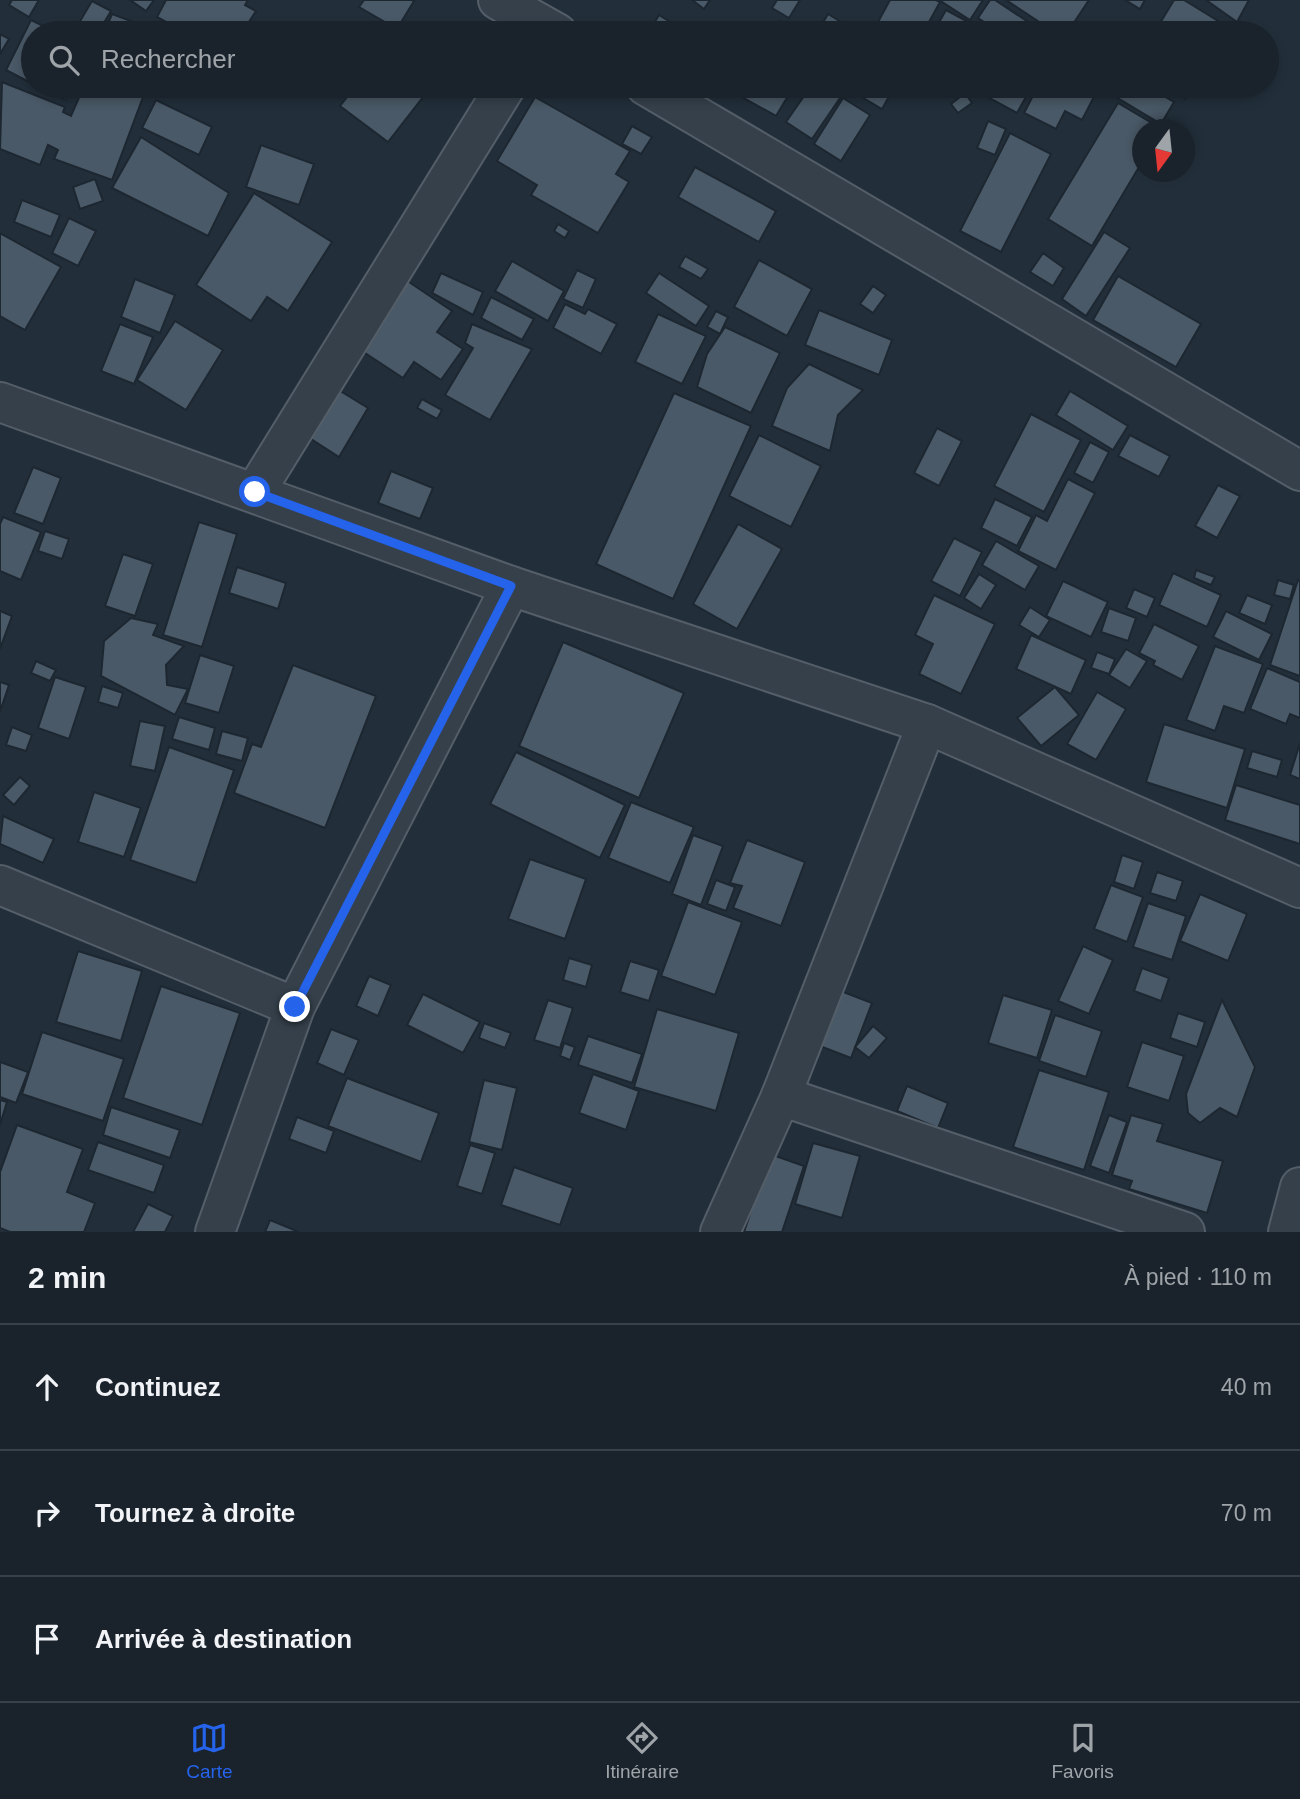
<!DOCTYPE html>
<html lang="fr">
<head>
<meta charset="utf-8">
<style>
	body { margin:0; font-family:Helvetica,sans-serif; background:#232b34; color:#f1f3f6 }
	.compass { position:absolute; left:1132px; top:119px; width:63px; height:63px; border-radius:50%; background:#1a232c; box-shadow:0 4px 10px #0003; rotate:195deg }
	.stop { position:absolute; width:21px; height:21px; margin:-16px; border:5px solid #2563eb; border-radius:50%; background:#fff }
	.stop.end { background:#2563eb; border-color:#fff; box-shadow:0 2px 7px #0008 }
	.list { margin:0; padding:0; list-style:none }
	h2 { display:flex; justify-content:space-between; align-items:center; height:91px; margin:0; padding:0 28px; font-size:30px }
	h2 small { font-size:23px; font-weight:400; color:#9fa4a9 }
	.list li { display:grid; grid-template-columns:46px 1fr auto; gap:21px; align-items:center; box-sizing:border-box; height:126px; padding:0 28px; border-top:2px solid #384048 }
	.list b { display:block; font-size:26px; white-space:nowrap }
	.list em { font-size:23px; font-style:normal; color:#9fa4a9 }
	.icon { flex:none; width:38px; height:38px; fill:none; stroke:currentColor; stroke-width:2; stroke-linecap:round; stroke-linejoin:round }
	.map { position:relative; flex:none; width:1300px; height:1232px; overflow:hidden }
	.search { position:absolute; background:#1a232c; box-shadow:0 4px 10px #0003; left:21px; right:21px; top:21px; height:77px; display:flex; align-items:center; gap:18px; box-sizing:border-box; padding:0 24px; border-radius:38px; color:#9fa4a9; font-size:26px }
	.sheet { height:469px; background:#1a232c }
	nav { display:flex; justify-content:space-around; align-items:center; box-sizing:border-box; height:98px; border-top:2px solid #384048; background:#1a232c; font-size:19px; color:#9fa4a9 }
	nav a { display:grid; justify-items:center; gap:4px }
	nav .on { color:#2563eb }
	.map>svg:first-child { display:block }
</style>
</head>
<body>
<div class="map">
<svg width="1300" height="1232" viewBox="0 0 1300 1232">
	<rect width="100%" height="100%" fill="#222f3a"/>
	<!-- building -->
	<g fill="#4a5967" stroke="#1d2731" stroke-width="2">
		<path d="M12 0H39L29 17 9 5Z"/>
		<path d="M130 0H154L146 11Z"/>
		<path d="M166 0H248L245 5 256 11 245 28 235 23 229 33H186L157 17Z"/>
		<path d="M364 0H412L414 1 397 29 359 7Z"/>
		<path d="M692 0H710L704 9Z"/>
		<path d="M777 0H800L789 18 772 8Z"/>
		<path d="M890 0H936L940 2 923 33H872Z"/>
		<path d="M939 0H983L970 20Z"/>
		<path d="M990 0H995L1045 33H1001L978 18Z"/>
		<path d="M1006 0H1089L1067 33H1056Z"/>
		<path d="M1125 0H1145L1140 9Z"/>
		<path d="M1174 0H1184L1223 24 1217 33H1154Z"/>
		<path d="M1206 0H1249L1237 22Z"/>
		<path d="M92 1 111 11 98 33H73Z"/>
		<path d="M946 10 989 33H933Z"/>
		<path d="M112 14 139 24 134 33H104Z"/>
		<path d="M828 14 851 28 848 33H817Z"/>
		<path d="M659 15 688 33H648Z"/>
		<path d="M31 20 58 33H33V84L6 70Z"/>
		<path d="M781 21 801 33H774Z"/>
		<path d="M0 34 9 39 0 54Z"/>
		<path d="M2 82 65 107 63 112 71 116 84 86H115L143 97 112 180 54 159 58 150 48 145 40 165 0 149Z"/>
		<path d="M37 86H74L66 100Z"/>
		<path d="M123 86H149L145 94Z"/>
		<path d="M356 86H428L430 88 388 142 340 106Z"/>
		<path d="M743 86H794L776 116 738 95Z"/>
		<path d="M811 86H821L840 98 812 139 786 122Z"/>
		<path d="M843 86H895L882 109Z"/>
		<path d="M967 86H1032L1017 113Z"/>
		<path d="M1038 86H1092L1098 89 1082 120 1065 111 1056 129 1024 113Z"/>
		<path d="M1109 86H1146L1174 102 1161 124 1106 91Z"/>
		<path d="M1175 86H1196L1185 99 1173 88Z"/>
		<path d="M965 93 972 103 958 113 951 104Z"/>
		<path d="M535 97 630 151 616 174 629 182 598 233 531 195 537 185 497 161Z"/>
		<path d="M843 98 870 115 841 161 814 144Z"/>
		<path d="M156 100 212 127 199 155 142 128Z"/>
		<path d="M1118 103 1162 129 1142 130V162L1092 246 1048 219Z"/>
		<path d="M988 121 1006 129 995 155 977 148Z"/>
		<path d="M632 126 652 137 641 154 622 144Z"/>
		<path d="M1010 133 1051 154 1001 252 960 231Z"/>
		<path d="M141 137 229 193 208 236 112 188Z"/>
		<path d="M261 145 314 164 299 205 246 187Z"/>
		<path d="M695 167 776 211 759 242 678 197Z"/>
		<path d="M95 179 103 201 80 209 73 187Z"/>
		<path d="M254 193 332 242 288 311 267 297 251 321 196 285Z"/>
		<path d="M22 200 60 215 51 237 14 222Z"/>
		<path d="M69 218 96 231 78 266 52 253Z"/>
		<path d="M558 224 569 231 565 238 554 231Z"/>
		<path d="M1104 232 1130 248 1086 316 1062 299Z"/>
		<path d="M0 233 61 267 25 330 0 316Z"/>
		<path d="M1043 253 1064 268 1053 286 1030 272Z"/>
		<path d="M685 256 708 269 701 279 679 267Z"/>
		<path d="M759 260 812 289 787 336 734 307Z"/>
		<path d="M512 261 564 291 548 321 495 291Z"/>
		<path d="M577 270 596 279 583 308 563 299Z"/>
		<path d="M441 273 483 292 473 315 432 293Z"/>
		<path d="M659 273 709 306 696 326 646 293Z"/>
		<path d="M1118 276 1201 324 1176 367 1093 320Z"/>
		<path d="M135 279 175 295 160 333 121 317Z"/>
		<path d="M406 280 452 311 437 332 463 349 441 380 414 362 403 378 359 349Z"/>
		<path d="M873 286 886 295 873 313 860 304Z"/>
		<path d="M491 297 534 319 522 340 481 318Z"/>
		<path d="M565 304 585 314 588 309 617 324 601 354 553 328Z"/>
		<path d="M819 310 892 340 879 375 805 345Z"/>
		<path d="M716 311 728 317 720 334 707 327Z"/>
		<path d="M658 314 706 336 682 384 635 362Z"/>
		<path d="M175 321 223 350 186 410 137 380Z"/>
		<path d="M120 324 153 337 134 384 101 371Z"/>
		<path d="M472 324 532 349 490 420 445 395 473 348 465 343Z"/>
		<path d="M725 327 780 353 751 413 697 387 707 354Z"/>
		<path d="M809 364 863 390 838 415 830 451 772 426 787 388Z"/>
		<path d="M337 389 368 408 339 457 308 437Z"/>
		<path d="M1070 391 1128 426 1113 450 1056 415Z"/>
		<path d="M674 393 751 426 673 599 596 564Z"/>
		<path d="M422 399 442 410 437 419 417 408Z"/>
		<path d="M1031 414 1081 440 1044 512 994 486Z"/>
		<path d="M937 428 962 441 939 486 914 473Z"/>
		<path d="M759 435 821 466 791 527 729 496Z"/>
		<path d="M1130 435 1170 456 1159 477 1118 456Z"/>
		<path d="M1090 442 1109 452 1093 483 1074 473Z"/>
		<path d="M33 467 61 478 43 524 14 513Z"/>
		<path d="M391 471 433 488 420 519 378 503Z"/>
		<path d="M1068 479 1095 493 1056 570 1018 551 1036 515 1047 521Z"/>
		<path d="M1218 485 1240 496 1217 538 1195 526Z"/>
		<path d="M995 499 1032 517 1017 546 981 528Z"/>
		<path d="M3 517 41 532 21 580 0 571V524Z"/>
		<path d="M199 522 237 534 202 647 163 635Z"/>
		<path d="M738 524 782 549 737 629 693 604Z"/>
		<path d="M45 531 69 539 62 559 38 551Z"/>
		<path d="M954 538 982 552 960 596 931 581Z"/>
		<path d="M996 541 1039 566 1025 590 982 565Z"/>
		<path d="M123 554 153 564 135 616 105 606Z"/>
		<path d="M237 567 286 583 278 609 229 593Z"/>
		<path d="M1196 570 1215 577 1211 585 1194 578Z"/>
		<path d="M1173 573 1221 595 1207 627 1159 605Z"/>
		<path d="M979 574 996 585 981 609 964 598Z"/>
		<path d="M1278 580 1294 585 1290 599 1274 595Z"/>
		<path d="M1298 580 1300 581V676L1270 665Z"/>
		<path d="M1063 581 1108 602 1091 637 1046 616Z"/>
		<path d="M1134 589 1155 598 1147 617 1126 608Z"/>
		<path d="M934 595 995 624 961 694 919 674 933 644 915 635Z"/>
		<path d="M1247 595 1272 605 1265 624 1239 613Z"/>
		<path d="M1030 607 1050 620 1039 637 1019 625Z"/>
		<path d="M1109 608 1136 618 1128 641 1101 632Z"/>
		<path d="M0 611 12 616 0 649Z"/>
		<path d="M1226 611 1272 634 1259 660 1213 637Z"/>
		<path d="M131 618 158 624 153 635 184 646 166 665 167 685 188 689 175 715 101 676 104 641Z"/>
		<path d="M1154 624 1199 646 1182 680 1153 665 1155 661 1139 653Z"/>
		<path d="M1031 635 1086 660 1071 694 1016 669Z"/>
		<path d="M563 642 684 693 639 798 519 746Z"/>
		<path d="M1215 646 1263 664 1244 713 1224 706 1215 731 1186 720Z"/>
		<path d="M1126 649 1147 661 1130 688 1109 675Z"/>
		<path d="M1097 652 1115 659 1109 674 1091 668Z"/>
		<path d="M200 655 234 666 219 713 185 703Z"/>
		<path d="M36 661 56 670 50 681 31 673Z"/>
		<path d="M293 665 376 696 325 828 234 793 252 744 261 747Z"/>
		<path d="M1267 668 1300 682V718L1290 714 1286 724 1250 709Z"/>
		<path d="M55 677 86 687 69 739 38 728Z"/>
		<path d="M0 682 9 685 0 712Z"/>
		<path d="M102 686 123 693 118 708 98 702Z"/>
		<path d="M1055 687 1079 715 1041 746 1017 718Z"/>
		<path d="M1097 692 1126 709 1096 760 1067 744Z"/>
		<path d="M179 717 215 728 209 750 172 739Z"/>
		<path d="M140 721 165 726 155 771 130 766Z"/>
		<path d="M1164 724 1245 749 1227 808 1146 782Z"/>
		<path d="M12 727 32 735 26 751 6 745Z"/>
		<path d="M222 731 248 738 242 761 216 754Z"/>
		<path d="M1300 743V779L1290 775Z"/>
		<path d="M169 747 234 770 196 883 130 860Z"/>
		<path d="M1252 751 1282 760 1277 777 1247 768Z"/>
		<path d="M516 752 625 805 600 858 490 804Z"/>
		<path d="M20 777 30 786 14 805 3 795Z"/>
		<path d="M1236 785 1300 805V844L1225 820Z"/>
		<path d="M94 792 141 808 124 857 78 842Z"/>
		<path d="M631 802 694 827 670 883 608 858Z"/>
		<path d="M3 816 54 839 43 863 0 844Z"/>
		<path d="M693 835 723 846 701 905 672 894Z"/>
		<path d="M747 840 805 862 781 926 733 908 742 886 730 883Z"/>
		<path d="M1122 855 1143 862 1134 889 1114 882Z"/>
		<path d="M530 859 586 879 565 939 508 919Z"/>
		<path d="M1157 872 1183 881 1176 901 1150 893Z"/>
		<path d="M716 880 735 887 726 911 707 904Z"/>
		<path d="M1111 885 1143 897 1127 942 1094 929Z"/>
		<path d="M1200 894 1247 914 1228 961 1180 941Z"/>
		<path d="M688 902 742 922 715 995 661 976Z"/>
		<path d="M1148 903 1186 916 1172 960 1133 947Z"/>
		<path d="M1083 946 1113 960 1089 1014 1058 1001Z"/>
		<path d="M78 951 142 971 121 1041 56 1022Z"/>
		<path d="M569 958 592 965 586 987 563 980Z"/>
		<path d="M630 961 659 970 649 1001 620 992Z"/>
		<path d="M1142 968 1169 978 1161 1001 1134 991Z"/>
		<path d="M369 976 391 985 378 1016 356 1006Z"/>
		<path d="M161 986 240 1013 202 1125 123 1098Z"/>
		<path d="M833 988 872 1003 851 1058 812 1043Z"/>
		<path d="M423 994 480 1022 463 1053 407 1025Z"/>
		<path d="M1003 995 1052 1010 1037 1058 988 1043Z"/>
		<path d="M548 1000 573 1008 560 1048 534 1040Z"/>
		<path d="M1222 1000 1255 1067 1237 1117 1220 1108 1200 1123 1188 1113 1186 1094Z"/>
		<path d="M657 1009 739 1033 716 1111 634 1087Z"/>
		<path d="M1178 1013 1205 1022 1197 1047 1170 1038Z"/>
		<path d="M1055 1015 1102 1031 1086 1077 1039 1061Z"/>
		<path d="M484 1023 511 1033 505 1048 479 1038Z"/>
		<path d="M873 1026 887 1038 869 1058 855 1047Z"/>
		<path d="M331 1029 359 1040 344 1075 317 1063Z"/>
		<path d="M42 1032 124 1059 103 1121 22 1094Z"/>
		<path d="M588 1036 642 1054 632 1083 578 1065Z"/>
		<path d="M1142 1042 1184 1056 1169 1101 1127 1087Z"/>
		<path d="M564 1043 575 1047 570 1060 560 1056Z"/>
		<path d="M0 1062 28 1072 16 1103 0 1097Z"/>
		<path d="M1039 1070 1109 1092 1084 1170 1013 1147Z"/>
		<path d="M593 1074 639 1091 626 1130 579 1113Z"/>
		<path d="M347 1078 439 1113 421 1162 328 1126Z"/>
		<path d="M484 1080 517 1088 502 1150 469 1142Z"/>
		<path d="M907 1086 948 1103 938 1128 897 1111Z"/>
		<path d="M0 1100 7 1102 0 1125Z"/>
		<path d="M111 1107 180 1130 170 1158 103 1135Z"/>
		<path d="M1109 1115 1127 1122 1109 1173 1090 1166Z"/>
		<path d="M1131 1115 1163 1124 1157 1141 1223 1161 1207 1213 1129 1189 1132 1181 1112 1175Z"/>
		<path d="M297 1117 334 1131 326 1153 289 1139Z"/>
		<path d="M17 1125 83 1149 67 1192 95 1203 84 1232H10L0 1228V1172Z"/>
		<path d="M98 1142 164 1165 154 1193 88 1170Z"/>
		<path d="M813 1143 860 1156 842 1218 795 1204Z"/>
		<path d="M470 1145 495 1153 482 1194 457 1186Z"/>
		<path d="M770 1154 804 1166 782 1232H744Z"/>
		<path d="M514 1167 573 1188 560 1225 501 1205Z"/>
		<path d="M148 1204 173 1216 165 1232H133Z"/>
		<path d="M270 1220 299 1232H265Z"/>
	</g>
	<g fill="none" stroke-linecap="round" stroke-linejoin="round">
		<!-- minor casing -->
		<g stroke="#545e69" stroke-width="42">
			<g id="minor">
				<path d="M498 0 557 33"/>
				<path d="M646 86 1300 471"/>
				<path d="M0 402 511 586 927 724 1300 888"/>
				<path d="M255 492 506 86"/>
				<path d="M0 885 295 1007"/>
				<path d="M781 1096 1185 1232"/>
				<path d="M215 1232 295 1007 511 586"/>
				<path d="M720 1232 781 1096 927 724"/>
				<path d="M1288 1232 1300 1187"/>
			</g>
		</g>
		<!-- minor -->
		<use href="#minor" stroke="#35404b" stroke-width="38"/>
	</g>
	<g fill="none" stroke-linecap="round" stroke-linejoin="round">
		<!-- route -->
		<path stroke="#2563eb" stroke-width="9" d="M255 492 511 586 295 1007"/>
	</g>
</svg>
<svg class="compass" viewBox="-18 -18 36 36"><path d="M0-13l5 13h-10z" fill="#e53935"/><path d="M0 13l5-13h-10z" fill="#9fa4a9"/></svg>
<div class="stop" style="left:255px;top:492px"></div>
<div class="stop end" style="left:295px;top:1007px"></div>
<div class="search"><svg class="icon" aria-label="search" viewBox="0 0 24 24"><circle cx="10" cy="10" r="6"/><path d="M15 15l6 6"/></svg>Rechercher</div>
</div>
<section class="sheet">
<h2>2 min<small>À pied · 110 m</small></h2>
<ul class="list">
<li><svg class="icon" aria-label="ahead" viewBox="0 0 24 24"><path d="M12 20V5M6 11l6-6 6 6"/></svg><div><b>Continuez</b></div><em>40 m</em></li>
<li><svg class="icon" aria-label="right" viewBox="0 0 24 24"><path d="M7 20v-9h11M14 6l5 5-5 5"/></svg><div><b>Tournez à droite</b></div><em>70 m</em></li>
<li><svg class="icon" aria-label="arrive" viewBox="0 0 24 24"><path d="M6 21V4h12l-3 4 3 4H6"/></svg><div><b>Arrivée à destination</b></div></li>
</ul>
</section>
<nav>
<a class="on"><svg class="icon" aria-label="map" viewBox="0 0 24 24"><path d="M3 6l6-2 6 2 6-2v14l-6 2-6-2-6 2zM9 4v14M15 6v14"/></svg>Carte</a>
<a><svg class="icon" aria-label="directions" viewBox="0 0 24 24"><path d="M12 3l9 9-9 9-9-9zM9 14v-3h6M13 9l2 2-2 2"/></svg>Itinéraire</a>
<a><svg class="icon" aria-label="saved" viewBox="0 0 24 24"><path d="M7 4h10v16l-5-4-5 4z"/></svg>Favoris</a>
</nav>
</body>
</html>
